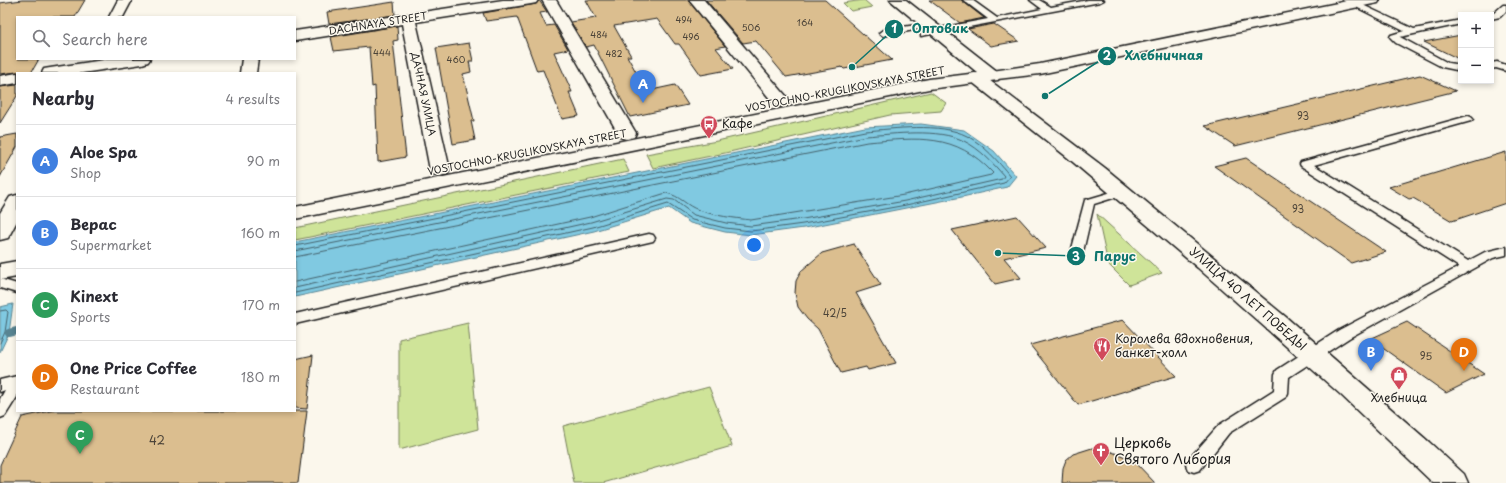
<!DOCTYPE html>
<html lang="en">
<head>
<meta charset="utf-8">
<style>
	body { margin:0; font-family:"Playpen Sans",sans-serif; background:#f2f2f3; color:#2b2b33 }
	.controls { position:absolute; right:12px; top:12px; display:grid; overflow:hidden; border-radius:0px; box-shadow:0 2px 6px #0003 }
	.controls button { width:36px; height:36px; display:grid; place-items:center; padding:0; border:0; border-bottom:1px solid #e1e1e2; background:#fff; color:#2b2b33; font:20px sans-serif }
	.you { position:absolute; left:754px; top:245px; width:14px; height:14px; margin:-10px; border:3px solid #fff; border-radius:50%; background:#1a73e8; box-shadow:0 0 0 6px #1a73e833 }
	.badge { display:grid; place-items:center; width:26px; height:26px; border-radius:50%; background:#b45309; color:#fff; font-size:13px; font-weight:700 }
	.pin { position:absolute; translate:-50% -33px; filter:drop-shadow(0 1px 2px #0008) }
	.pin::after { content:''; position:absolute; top:21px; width:14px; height:12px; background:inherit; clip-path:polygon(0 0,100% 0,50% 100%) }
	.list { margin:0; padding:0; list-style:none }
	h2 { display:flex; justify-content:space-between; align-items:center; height:52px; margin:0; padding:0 16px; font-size:17px }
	h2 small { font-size:13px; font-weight:400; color:#7c7c81 }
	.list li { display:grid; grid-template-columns:26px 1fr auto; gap:12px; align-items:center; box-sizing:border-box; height:72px; padding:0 16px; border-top:1px solid #e1e1e2 }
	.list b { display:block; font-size:15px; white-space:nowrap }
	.list p { margin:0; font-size:13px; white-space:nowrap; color:#7c7c81 }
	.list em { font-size:13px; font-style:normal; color:#7c7c81 }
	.icon { flex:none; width:22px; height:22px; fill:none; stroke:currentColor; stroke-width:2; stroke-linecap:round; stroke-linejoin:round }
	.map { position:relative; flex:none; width:1506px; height:483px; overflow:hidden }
	.search { position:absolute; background:#fff; box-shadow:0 2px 6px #0003; left:16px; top:16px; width:280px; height:44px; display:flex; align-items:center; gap:10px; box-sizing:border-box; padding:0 14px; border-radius:0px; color:#7c7c81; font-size:15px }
	.panel { position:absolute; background:#fff; box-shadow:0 2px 6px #0003; left:16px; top:72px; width:280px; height:340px; border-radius:0px }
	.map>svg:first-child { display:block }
</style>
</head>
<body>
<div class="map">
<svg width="1506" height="483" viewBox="0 0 1506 483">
	<rect width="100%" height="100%" fill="#fbf7ec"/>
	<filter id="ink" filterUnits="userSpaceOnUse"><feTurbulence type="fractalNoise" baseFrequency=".025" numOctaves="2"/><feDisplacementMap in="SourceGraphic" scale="8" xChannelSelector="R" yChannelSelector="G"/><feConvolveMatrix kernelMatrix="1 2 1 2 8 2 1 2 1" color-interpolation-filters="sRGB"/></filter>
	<g filter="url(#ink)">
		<!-- green -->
		<g fill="#cfe499" stroke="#76805a">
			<path d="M864 0 872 7 851 11 843 3Z"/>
			<path d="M931 92 946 103 941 111 890 115 725 153 653 168 646 154 717 141Z"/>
			<path d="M623 159 629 172 295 240V228Z"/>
			<path d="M1097 214 1162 273 1129 285 1108 264Z"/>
			<path d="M468 323 478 429 399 450V339Z"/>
			<path d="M709 387 732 446 603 483H574L563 426Z"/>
		</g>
		<!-- water -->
		<g fill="#80c9e1" stroke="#588492">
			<path d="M921 124 964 130 994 151 1016 176 1007 187 962 197 804 228 751 235 725 232 690 223 669 208 594 231 295 297V242L865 127Z"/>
			<path d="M13 304 9 333 0 352V307Z"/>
		</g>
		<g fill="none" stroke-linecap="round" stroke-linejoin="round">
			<!-- shore -->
			<g stroke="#44616b" stroke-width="1">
				<path d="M295 246 865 131C894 129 940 122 967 136 984 145 998 161 1010 176L1004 183 906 205 803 224 751 231 725 228 692 220 668 204 593 227 295 293"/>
				<path d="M295 251 866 136C895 134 938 128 964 141 980 149 993 163 1004 176L1002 179 905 201 803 219 751 226 726 223 694 215 674 200 667 199 591 222 295 288"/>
				<path d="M295 257 867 142C918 138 955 132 993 173L991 175 904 195 751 220C734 218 715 216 699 210 686 206 681 196 666 193L590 217 295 282"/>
				<path d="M0 311 6 310 8 312 5 332 0 343"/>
			</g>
			<!-- stream -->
			<path stroke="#588492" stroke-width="8" d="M9 333 17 331"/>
		</g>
		<!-- building -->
		<g fill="#dbbe8f" stroke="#1c1c1c">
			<path d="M22 0H85L75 17H17V59H39L31 73 17 72 0 74V3Z"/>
			<path d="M539 0 547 12 540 13 546 26 554 25 568 49 554 52 572 92H569L579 116 562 119 543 70 537 71 517 17 486 21 483 13 536 4Z"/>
			<path d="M586 0H688L725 46 716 48 733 69 701 75 679 44H675L657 19 614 26 631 56H627L647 91 675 85 688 105 630 117 594 45 586 47 571 22 596 18Z"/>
			<path d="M706 0H825L892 60 844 69 842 67 786 77 756 41 743 43Z"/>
			<path d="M929 0H961L984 18 960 23Z"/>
			<path d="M394 2 395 15 329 24 327 12Z"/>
			<path d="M994 24 1019 41 991 46 968 29Z"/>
			<path d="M397 26 398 40 393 41 406 157 378 162 375 86 372 87 369 47 334 51 331 37Z"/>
			<path d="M1461 35V60L1424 42Z"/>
			<path d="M469 43 473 61H469L471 72 463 74 474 121H471L475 140 453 144 436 48Z"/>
			<path d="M1420 75 1456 91 1235 146 1205 126Z"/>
			<path d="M17 85V96L0 123V87Z"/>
			<path d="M17 134V147L0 177V137Z"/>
			<path d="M1506 152V203L1452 221 1413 198 1409 199 1389 187Z"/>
			<path d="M1246 158 1386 252 1351 263 1214 166Z"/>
			<path d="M1017 216 1046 248 1004 258 1021 278 995 284 952 230Z"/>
			<path d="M854 244 881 285 856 293 896 363 868 370 866 367 841 373 818 329 807 319 798 307 795 293 796 281 801 271 822 253Z"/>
			<path d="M1123 320 1176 376 1078 405 1030 345Z"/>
			<path d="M1407 322 1484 374 1446 393 1370 339Z"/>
			<path d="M313 355 307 409 295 408V359Z"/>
			<path d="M51 411H307L298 483H0V465L22 417Z"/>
			<path d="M1092 448 1103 449 1126 457 1137 464 1155 483H1062L1063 468 1066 460 1073 454Z"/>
		</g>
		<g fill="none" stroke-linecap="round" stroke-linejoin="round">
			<!-- service casing -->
			<g stroke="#1c1c1c" stroke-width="3">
				<g id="service">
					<path d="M963 0H972L997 18 1042 9 1030 0H1039L1051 7 1088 0H1104L1100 2 921 36V32L924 31 988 19Z"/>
					<path d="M1342 0H1352L1414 29 1461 20V24L1400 37 1448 63 1461 65V71L1442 67 1396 43 1390 37 1391 35 1404 31Z"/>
					<path d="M1503 5H1506V11L1500 17 1491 19V15H1489L1494 13Z"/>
					<path d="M916 25H919V29L883 36 879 33 883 30Z"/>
					<path d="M1497 62 1506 65V71L1496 68 1491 69V63Z"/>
					<path d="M1468 116 1471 117 1473 119 1471 121 1314 165 1468 261 1485 252 1506 247V255L1493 258 1349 338 1289 377 1288 393 1286 397 1229 433 1200 470 1194 472 1188 470 1186 465 1188 460 1219 425 1274 390 1275 374 1277 370 1339 330 1459 267 1301 166 1300 164 1301 162Z"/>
					<path d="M1122 189 1128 192 1126 194 1094 204 1082 256 1080 259H1072L1070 256 1085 200Z"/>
					<path d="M649 234 653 235 655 238 653 241 295 324V314Z"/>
					<path d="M0 279 17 284V293L0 288Z"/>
					<path d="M17 376V397L5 416 0 418V399L5 390 0 392V380Z"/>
				</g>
			</g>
			<!-- minor casing -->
			<g stroke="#1c1c1c" stroke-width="3">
				<g id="minor">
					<path d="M118 0H132L123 17H109Z"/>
					<path d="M503 0H538L536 3 531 4 416 22 450 170 447 174 440 176 433 174 430 170 402 24 295 41V31Z"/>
					<path d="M542 0H556L636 133 634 137 627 139 620 137 618 133Z"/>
					<path d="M689 0H704L787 97 790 101 787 105 781 106 775 105Z"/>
					<path d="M110 59H150L148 62 142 64 82 73H42L44 69 50 68Z"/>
					<path d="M242 59H258L256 73H240Z"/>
					<path d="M17 73V83L0 86V76Z"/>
					<path d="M17 195V221L8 238 0 240V213L10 197Z"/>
				</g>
			</g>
			<!-- tertiary casing -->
			<g stroke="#1c1c1c" stroke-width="3">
				<path id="tertiary" d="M1352 0H1380L1378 3 1373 4 1040 74 989 80 1105 168 1287 318 1429 442 1464 474 1468 483H1433L1340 394 1198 268 1067 157 967 78 969 74 975 73 984 77 986 72 992 71 1040 64Z"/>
			</g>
			<!-- secondary casing -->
			<g stroke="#1c1c1c" stroke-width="3">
				<g id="secondary">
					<path d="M890 0H906L998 72 1000 76 998 80 929 89 295 219V207L929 79 978 73Z"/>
					<path d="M17 261V277L0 280V264Z"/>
				</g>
			</g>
			<!-- service -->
			<use href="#service" fill="#fbf7ec" fill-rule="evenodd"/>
			<!-- minor -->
			<use href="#minor" fill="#fbf7ec" fill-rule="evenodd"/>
			<!-- tertiary -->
			<use href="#tertiary" fill="#fbf7ec" fill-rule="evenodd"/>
			<!-- secondary -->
			<use href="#secondary" fill="#fbf7ec" fill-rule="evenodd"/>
		</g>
	</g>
	<!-- icons -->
	<defs>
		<g id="bus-pin" transform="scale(0.9)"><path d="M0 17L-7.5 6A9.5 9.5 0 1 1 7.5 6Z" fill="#d1495b" stroke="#fbf7ec"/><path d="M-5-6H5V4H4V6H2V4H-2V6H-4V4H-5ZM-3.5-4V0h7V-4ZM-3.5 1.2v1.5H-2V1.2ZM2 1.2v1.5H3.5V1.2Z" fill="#fff"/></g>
		<g id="restaurant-pin" transform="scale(0.9)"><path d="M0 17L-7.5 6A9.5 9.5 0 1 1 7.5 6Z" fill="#d1495b" stroke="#fbf7ec"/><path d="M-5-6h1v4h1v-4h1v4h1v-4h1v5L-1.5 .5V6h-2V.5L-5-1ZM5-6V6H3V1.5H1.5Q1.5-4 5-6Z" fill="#fff"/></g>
		<g id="shop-pin" transform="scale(0.9)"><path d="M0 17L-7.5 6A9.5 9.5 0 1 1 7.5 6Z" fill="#d1495b" stroke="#fbf7ec"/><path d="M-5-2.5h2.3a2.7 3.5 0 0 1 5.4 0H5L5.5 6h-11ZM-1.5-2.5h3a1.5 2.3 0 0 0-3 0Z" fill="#fff"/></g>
		<g id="church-pin" transform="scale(0.9)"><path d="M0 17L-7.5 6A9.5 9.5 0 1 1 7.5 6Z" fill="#d1495b" stroke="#fbf7ec"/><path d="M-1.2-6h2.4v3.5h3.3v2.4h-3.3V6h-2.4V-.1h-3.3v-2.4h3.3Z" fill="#fff"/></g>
	</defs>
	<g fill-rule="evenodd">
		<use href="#bus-pin" x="709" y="124"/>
		<use href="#restaurant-pin" x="1102" y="346"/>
		<use href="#shop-pin" x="1399" y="375"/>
		<use href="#church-pin" x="1101" y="451"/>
	</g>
	<g text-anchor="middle" stroke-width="3" stroke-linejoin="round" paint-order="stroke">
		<!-- far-number labels -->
		<g font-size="9" fill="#4c4439">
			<text x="684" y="23">494</text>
			<text x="805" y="26">164</text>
			<text x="751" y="31">506</text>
			<text x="599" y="38">484</text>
			<text x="691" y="40">496</text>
			<text x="382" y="56">444</text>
			<text x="614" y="57">482</text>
			<text x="456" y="63">460</text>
		</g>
		<!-- far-street labels -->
		<g font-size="10" fill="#1c1c1c" stroke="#fbf7ec">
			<text transform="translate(378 23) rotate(-9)" y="4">DACHNAYA STREET</text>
			<text transform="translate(845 89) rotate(-11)" y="4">VOSTOCHNO-KRUGLIKOVSKAYA STREET</text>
			<text transform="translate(424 94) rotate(78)" y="4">ДАЧНАЯ УЛИЦА</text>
			<text transform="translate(527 152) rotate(-11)" y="4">VOSTOCHNO-KRUGLIKOVSKAYA STREET</text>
		</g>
		<!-- number labels -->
		<g font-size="10" fill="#4c4439">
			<text x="1303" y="120">93</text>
			<text x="1298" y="213">93</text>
			<text x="835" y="317">42/5</text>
			<text x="1426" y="360">95</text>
		</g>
		<!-- poi labels -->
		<g font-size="12" fill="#1c1c1c" stroke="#fbf7ec" text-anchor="start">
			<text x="722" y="128">Кафе</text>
			<text x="1115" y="343">Королева вдохновения,<tspan x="1115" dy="14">банкет-холл</tspan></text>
			<text x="1399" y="402" text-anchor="middle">Хлебница</text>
		</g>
		<!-- street labels -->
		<g font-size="12" fill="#1c1c1c" stroke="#fbf7ec">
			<text transform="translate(1248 299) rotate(41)" y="4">УЛИЦА 40 ЛЕТ ПОБЕДЫ</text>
		</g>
		<!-- near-number labels -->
		<g font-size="12" fill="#4c4439">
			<text x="157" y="445">42</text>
		</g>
		<!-- near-poi labels -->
		<g font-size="14" fill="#1c1c1c" stroke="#fbf7ec" text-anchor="start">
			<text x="1114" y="448">Церковь<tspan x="1114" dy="16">Святого Либория</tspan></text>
		</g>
	</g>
	<!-- callouts -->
	<path fill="none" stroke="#0f766e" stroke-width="1.5" d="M852 67L894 29M1045 96L1107 56M998 253L1076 256"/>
	<g fill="#0f766e" stroke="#fbf7ec" stroke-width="1.5">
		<circle cx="852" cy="67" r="4"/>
		<circle cx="1045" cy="96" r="4"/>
		<circle cx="998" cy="253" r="4"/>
		<circle cx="894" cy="29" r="10"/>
		<circle cx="1107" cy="56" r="10"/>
		<circle cx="1076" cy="256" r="10"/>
	</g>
	<g font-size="12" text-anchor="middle" font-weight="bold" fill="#fff">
		<text x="894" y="33">1</text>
		<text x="1107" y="60">2</text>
		<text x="1076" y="261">3</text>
	</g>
	<g font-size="13" text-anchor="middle" font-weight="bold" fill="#0f766e" stroke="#fbf7ec" stroke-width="3" stroke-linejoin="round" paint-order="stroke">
		<text x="940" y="33">Оптовик</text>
		<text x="1164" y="60">Хлебничная</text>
		<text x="1115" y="261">Парус</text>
	</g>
</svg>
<div class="controls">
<button>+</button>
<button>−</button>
</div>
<div class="you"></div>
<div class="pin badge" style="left:643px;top:103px;background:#3f7fe0">A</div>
<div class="pin badge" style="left:1371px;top:371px;background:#3f7fe0">B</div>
<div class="pin badge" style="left:80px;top:454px;background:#2e9e5b">C</div>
<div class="pin badge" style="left:1464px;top:371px;background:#e8710a">D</div>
<div class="search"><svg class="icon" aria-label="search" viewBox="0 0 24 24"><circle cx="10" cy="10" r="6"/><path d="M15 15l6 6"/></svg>Search here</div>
<section class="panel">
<h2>Nearby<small>4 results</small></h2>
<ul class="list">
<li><span class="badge" style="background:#3f7fe0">A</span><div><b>Aloe Spa</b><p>Shop</p></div><em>90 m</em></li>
<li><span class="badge" style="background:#3f7fe0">B</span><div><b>Верас</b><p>Supermarket</p></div><em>160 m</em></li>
<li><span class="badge" style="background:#2e9e5b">C</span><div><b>Kinext</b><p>Sports</p></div><em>170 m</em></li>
<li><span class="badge" style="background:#e8710a">D</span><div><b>One Price Coffee</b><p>Restaurant</p></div><em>180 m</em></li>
</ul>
</section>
</div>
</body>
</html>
